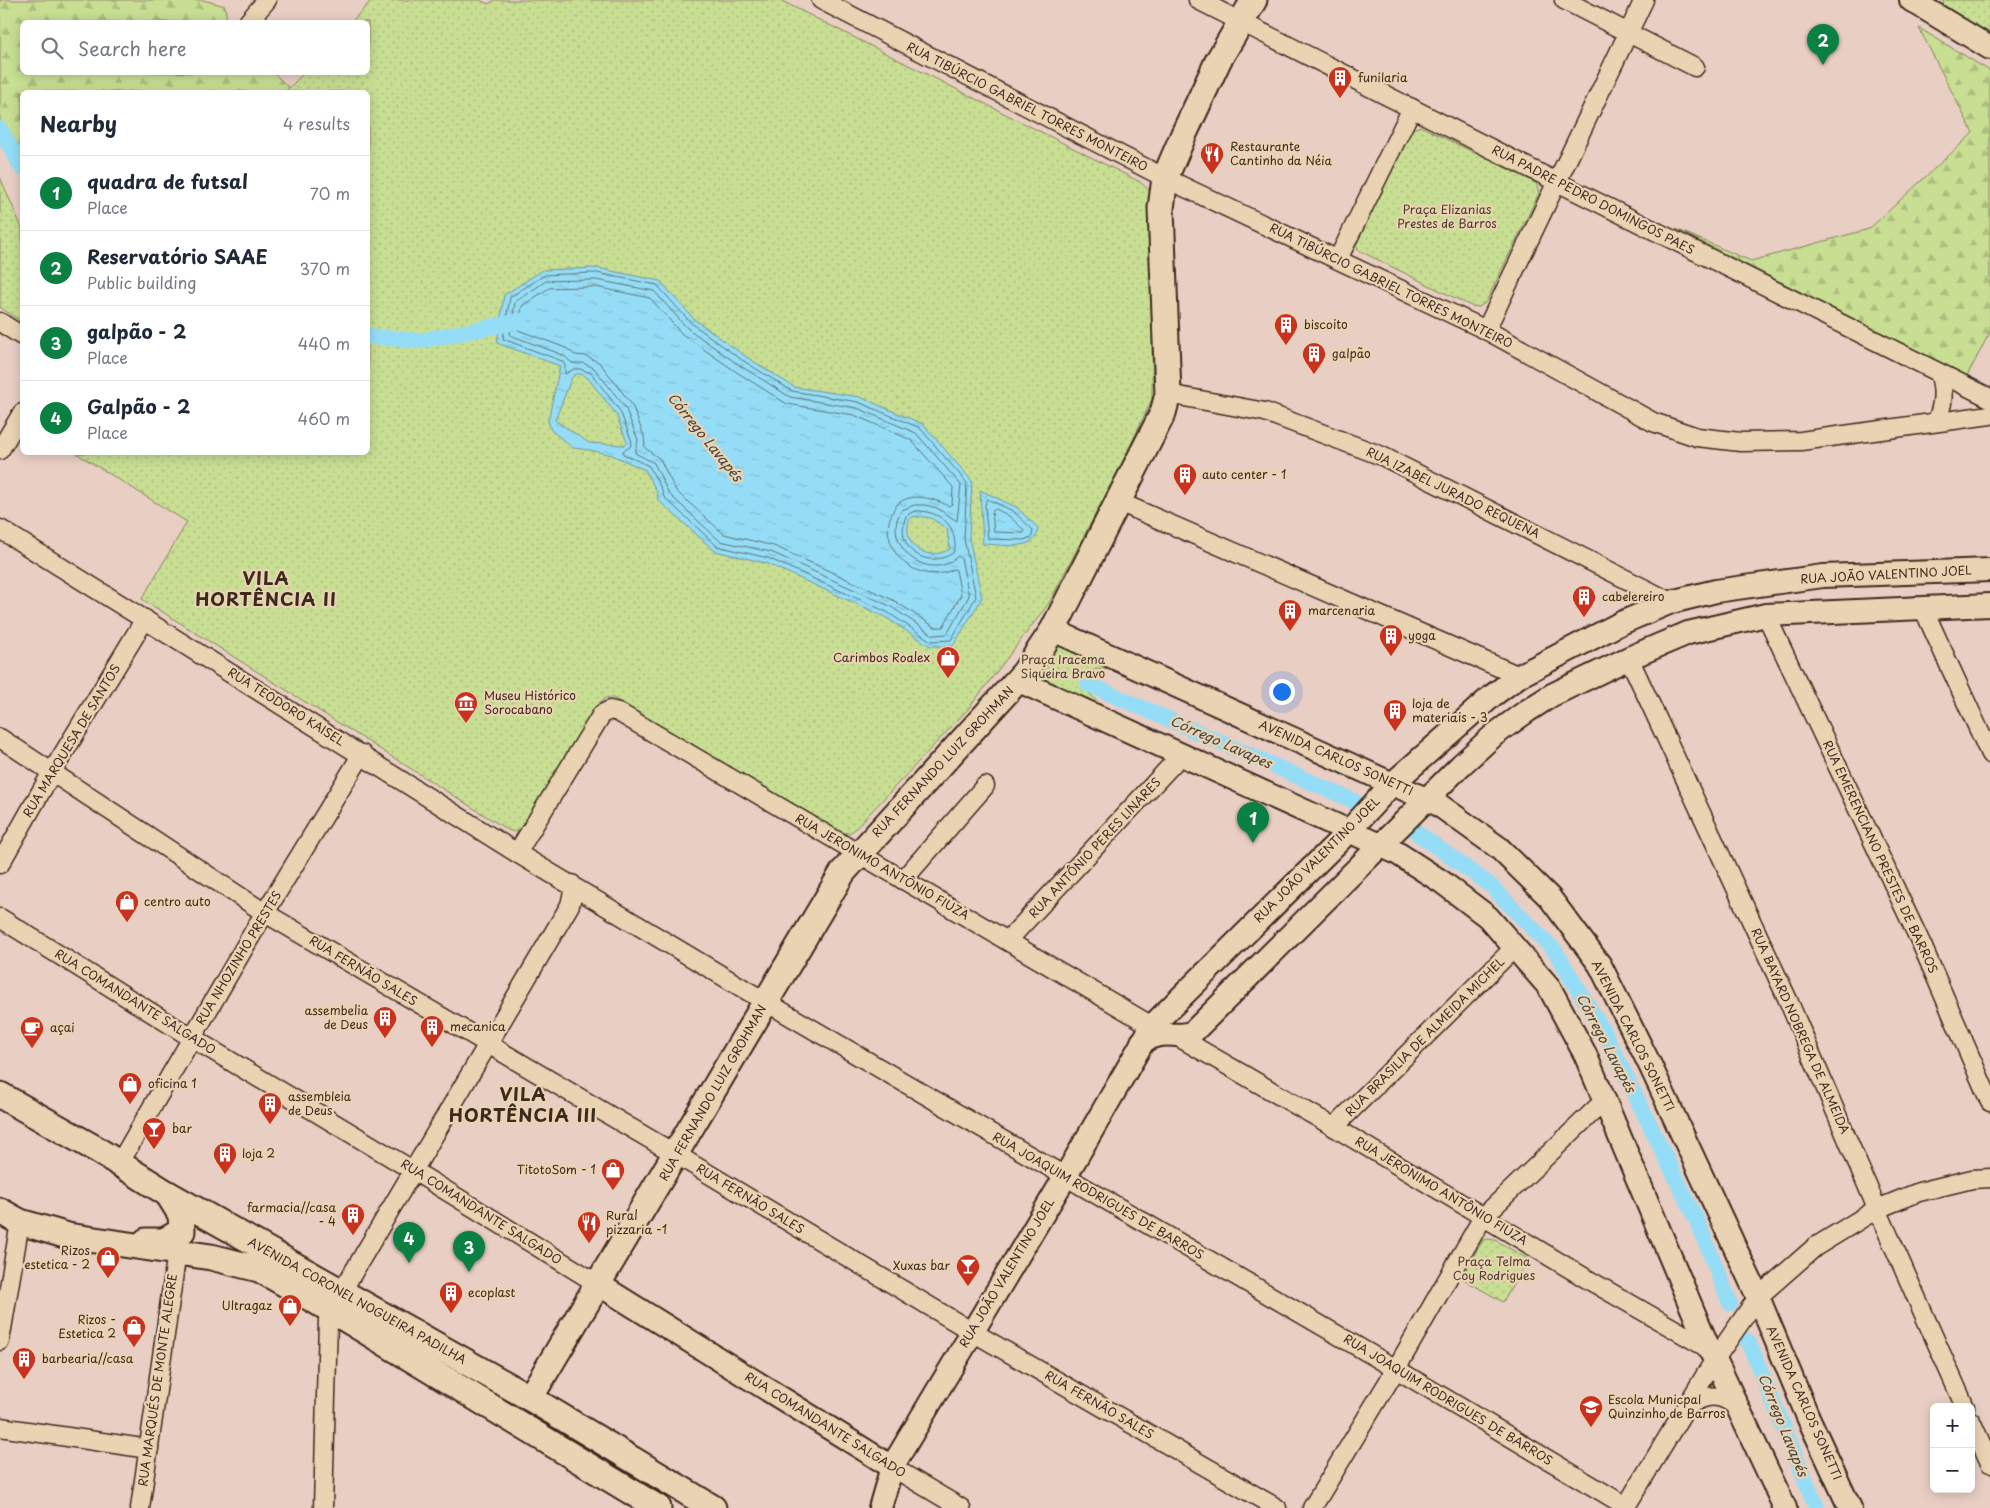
<!DOCTYPE html>
<html lang="en">
<head>
<meta charset="utf-8">
<style>
	body { margin:0; font-family:"Playpen Sans",sans-serif; background:#f2f2f3; color:#1f2937 }
	.controls { position:absolute; right:15px; bottom:15px; display:grid; overflow:hidden; border-radius:8px; box-shadow:0 2px 12px #0003 }
	.controls button { width:45px; height:45px; display:grid; place-items:center; padding:0; border:0; border-bottom:1px solid #e0e1e3; background:#fff; color:#1f2937; font:25px sans-serif }
	.you { position:absolute; left:1281px; top:691px; width:18px; height:18px; margin:-12px; border:4px solid #fff; border-radius:50%; background:#1a73e8; box-shadow:0 0 0 8px #1a73e833 }
	.badge { display:grid; place-items:center; width:32px; height:32px; border-radius:50%; background:#0b8043; color:#fff; font-size:16px; font-weight:700 }
	.pin { position:absolute; translate:-50% -41px; filter:drop-shadow(0 1px 2px #0008) }
	.pin::after { content:''; position:absolute; top:26px; width:18px; height:15px; background:inherit; clip-path:polygon(0 0,100% 0,50% 100%) }
	.list { margin:0; padding:0; list-style:none }
	h2 { display:flex; justify-content:space-between; align-items:center; height:65px; margin:0; padding:0 20px; font-size:21px }
	h2 small { font-size:16px; font-weight:400; color:#747a83 }
	.list li { display:grid; grid-template-columns:32px 1fr auto; gap:15px; align-items:center; box-sizing:border-box; height:75px; padding:0 20px; border-top:1px solid #e0e1e3 }
	.list b { display:block; font-size:19px; white-space:nowrap }
	.list p { margin:0; font-size:16px; white-space:nowrap; color:#747a83 }
	.list em { font-size:16px; font-style:normal; color:#747a83 }
	.icon { flex:none; width:28px; height:28px; fill:none; stroke:currentColor; stroke-width:2; stroke-linecap:round; stroke-linejoin:round }
	.map { position:relative; flex:none; width:1990px; height:1508px; overflow:hidden }
	.search { position:absolute; background:#fff; box-shadow:0 2px 12px #0003; left:20px; top:20px; width:350px; height:55px; display:flex; align-items:center; gap:12px; box-sizing:border-box; padding:0 18px; border-radius:8px; color:#747a83; font-size:19px }
	.panel { position:absolute; background:#fff; box-shadow:0 2px 12px #0003; left:20px; top:90px; width:350px; height:365px; border-radius:8px }
	.map>svg:first-child { display:block }
</style>
</head>
<body>
<div class="map">
<svg width="1990" height="1508" viewBox="0 0 1990 1508">
	<defs>
		<pattern id="grass-dots" width="8" height="8" patternUnits="userSpaceOnUse" patternTransform="scale(1.25)"><rect width="8" height="8" fill="#c8de93"/><path d="M2 2h.1M6 6h.1" fill="none" stroke="#adbf7e" stroke-width="1.8" stroke-linecap="round"/></pattern>
		<pattern id="forest-firs" width="22" height="20" patternUnits="userSpaceOnUse" patternTransform="scale(1.25)"><rect width="22" height="20" fill="#c8de93"/><path d="M5 1l3.5 6h-7zM16 11l3.5 6h-7z" fill="#adbf7e"/></pattern>
		<pattern id="water-ripples" width="26" height="14" patternUnits="userSpaceOnUse" patternTransform="scale(1.25)"><rect width="26" height="14" fill="#95ddf6"/><path d="M2 4q2-2 4 0t4 0M15 11q2-2 4 0t4 0" fill="none" stroke="#81bed2"/></pattern>
	</defs>
	<rect width="100%" height="100%" fill="#e9cec4"/>
	<filter id="ink" filterUnits="userSpaceOnUse"><feTurbulence type="fractalNoise" baseFrequency=".02" numOctaves="2"/><feDisplacementMap in="SourceGraphic" scale="10" xChannelSelector="R" yChannelSelector="G"/><feConvolveMatrix kernelMatrix="1 2 1 2 8 2 1 2 1" color-interpolation-filters="sRGB"/></filter>
	<g filter="url(#ink)">
		<!-- grass -->
		<g fill="url(#grass-dots)" stroke="#828458">
			<path d="M372 0H480L488 4 495 0H780L1140 182 1149 190 1153 200 1152 399 1122 463 1049 603 969 708 854 830 849 833 840 832 613 698H605L599 703 521 828 514 832 508 830 142 599 187 522 76 453 368 452V92H285L304 73 368 72V22H351Z"/>
			<path d="M1943 0H1990V33L1944 8Z"/>
			<path d="M1420 126 1536 183 1539 193 1486 302 1479 307 1471 306 1358 250 1355 245V238L1407 135 1413 129Z"/>
			<path d="M0 177 22 228V322L0 307Z"/>
			<path d="M1058 644 1121 669C1103 668 1094 666 1081 679L1088 692 1103 707 1053 688 1040 673V659Z"/>
			<path d="M1489 1239 1495 1240 1528 1259 1503 1302 1461 1278 1483 1240Z"/>
		</g>
		<!-- forest -->
		<g fill="url(#forest-firs)" stroke="#828458">
			<path d="M0 0H203L225 6 227 22H22V72L274 73 289 88 285 92H22V168L0 129Z"/>
			<path d="M1919 28 1990 71V332L1967 376 1676 229 1751 261 1869 229 1973 133Z"/>
		</g>
		<!-- water -->
		<g fill="url(#water-ripples)" stroke="#7195a0" fill-rule="evenodd">
			<path d="M597 268 660 281 694 319 745 356 794 387 860 397 923 424 972 481 969 538 982 598 953 646H930L885 617 766 563 715 551 658 500 657 492 645 470 612 455 590 450 573 448 551 430 548 421 560 366 497 343 504 295 543 270ZM576 374H581L587 377 616 414 627 442 624 445 589 443 555 420 572 377ZM916 516 931 518 947 529 950 549C926 563 900 545 910 518Z"/>
			<path d="M980 490 1016 507 1038 528C1038 553 1000 544 983 544Z"/>
		</g>
		<g fill="none" stroke-linecap="round" stroke-linejoin="round">
			<!-- shore -->
			<g stroke="#5f7274" stroke-width="1">
				<path d="M597 273 657 285 691 323 742 360 792 391 858 402 920 428 967 483 964 539 976 597 951 640 931 641 887 612 768 558 717 546 664 497 662 490 649 466 623 454V451L630 447 632 442 620 411 591 373 580 369H574L565 374V365L562 361 503 339 510 297 545 275Z"/>
				<path d="M596 280 654 291 687 328 739 365 790 397 857 408 916 433 961 485 957 521 937 508 925 505H914L902 510C885 533 907 565 933 566 943 567 951 562 958 556L961 558 969 596 947 634 933 635 890 606 771 552 720 541 669 494 654 463 635 453 638 440 625 407 594 368 583 363H572L563 355 510 335 515 302 546 281Z"/>
				<path d="M596 287 650 298 682 334 735 371 787 404 854 415 911 440 953 487 952 504 949 506C931 497 902 489 892 513 889 520 887 528 889 536 894 565 927 583 954 569L956 570 961 595 943 627H935L893 600 774 546 724 534 676 491 660 459 645 448 644 436 632 405 600 363 586 356 575 355 566 348 518 330 522 306 549 288Z"/>
				<path d="M987 499 1013 511 1033 530 1032 537 1024 540 988 539 985 506Z"/>
				<path d="M996 509 1009 516 1024 530V533L994 532 992 512Z"/>
				<path d="M915 511C932 510 951 519 954 537 955 543 956 548 953 553 925 571 893 547 906 516Z"/>
			</g>
			<!-- canal -->
			<g stroke="#95ddf6" stroke-width="16">
				<path d="M0 129 22 168"/>
				<path d="M368 336 419 341 520 321"/>
				<path d="M1088 684 1354 801"/>
				<path d="M1416 832 1490 885 1555 951 1605 1034 1698 1223 1730 1303"/>
				<path d="M1748 1341 1817 1508"/>
			</g>
			<!-- minor casing -->
			<g stroke="#3b2a1e" stroke-width="21">
				<g id="minor">
					<path d="M821 0 1165 178 1486 330 1653 422 1697 437 1741 442 1801 441 1990 415"/>
					<path d="M1198 0 1557 182 1990 398"/>
					<path d="M1564 0 1695 67"/>
					<path d="M248 22 267 0"/>
					<path d="M1338 259 1412 108"/>
					<path d="M0 322 22 336"/>
					<path d="M1486 330 1644 0"/>
					<path d="M1168 394 1265 412 1382 456 1671 602"/>
					<path d="M1936 422C1944 405 1945 390 1939 373"/>
					<path d="M0 450 22 413"/>
					<path d="M1119 502 1519 676"/>
					<path d="M0 529 517 853 766 1002 1396 1369 1626 1506"/>
					<path d="M1923 608 1990 754"/>
					<path d="M1766 615 1921 943 1990 1102"/>
					<path d="M1629 658 1788 1000 1881 1218 1965 1407"/>
					<path d="M0 738 265 913 677 1155 971 1331 1277 1508"/>
					<path d="M517 853 602 714 610 710 618 712 1152 1026"/>
					<path d="M0 864 52 772 145 619"/>
					<path d="M903 880 985 786"/>
					<path d="M0 918 192 1038 414 1171 598 1284"/>
					<path d="M1008 940 1181 755"/>
					<path d="M1173 1034 1334 1127 1587 1279 1709 1349"/>
					<path d="M1334 1127 1515 947"/>
					<path d="M119 1164 258 924 362 754"/>
					<path d="M0 1341 20 1222"/>
					<path d="M1687 1406C1706 1394 1720 1392 1738 1408"/>
					<path d="M1971 1421 1990 1463"/>
					<path d="M0 1427 149 1449"/>
					<path d="M892 1467 961 1508"/>
					<path d="M140 1508 177 1252"/>
					<path d="M323 1508 328 1320 331 1310 570 905 573 892 572 884"/>
					<path d="M1312 1508 1396 1369 1483 1217 1605 1100"/>
					<path d="M1625 1508 1715 1359 1758 1297 1815 1247 1877 1209 1919 1192 1972 1179 1990 1178"/>
				</g>
			</g>
			<!-- tertiary casing -->
			<g stroke="#3b2a1e" stroke-width="26">
				<g id="tertiary">
					<path d="M1911 0 1990 48"/>
					<path d="M1053 630 1439 805 1499 848 1550 898 1600 965 1650 1065 1758 1297 1808 1417 1850 1508"/>
					<path d="M1017 680 1397 853 1442 882 1488 917 1549 987 1585 1054 1709 1349 1715 1359 1785 1508"/>
					<path d="M1142 1042C1164 1027 1179 1041 1194 1031L1461 765 1494 735 1527 711 1552 695 1629 658 1688 633 1766 615 1990 605"/>
					<path d="M598 1284 892 1467"/>
					<path d="M880 1508 892 1467 1065 1177 1152 1026 1348 832 1392 784 1492 696 1519 676 1621 623 1671 602 1716 591 1823 576 1990 570"/>
				</g>
			</g>
			<!-- secondary casing -->
			<g stroke="#3b2a1e" stroke-width="29">
				<g id="secondary">
					<path d="M0 1095 96 1149 168 1194 530 1398 713 1508"/>
					<path d="M0 1211 20 1222 68 1236 211 1257 259 1269 331 1310 658 1508"/>
					<path d="M146 1241H164L182 1231 181 1215 168 1194"/>
					<path d="M530 1398 843 872 1024 673 1053 630 1163 413 1168 394 1161 208 1165 178 1183 136 1218 61 1254 0"/>
				</g>
			</g>
			<!-- minor -->
			<use href="#minor" stroke="#ead3b3" stroke-width="18"/>
			<!-- tertiary -->
			<use href="#tertiary" stroke="#ead3b3" stroke-width="22"/>
			<!-- secondary -->
			<use href="#secondary" stroke="#ead3b3" stroke-width="25"/>
		</g>
	</g>
	<!-- icons -->
	<defs>
		<g id="building-pin" transform="scale(1.25)"><path d="M0 17L-7.5 6A9.5 9.5 0 1 1 7.5 6Z" fill="#c8321e" stroke="#ead3b3"/><path d="M-4-6H4V6H1V3H-1V6H-4ZM-2.5-4.3h1.7v1.8h-1.7ZM.8-4.3h1.7v1.8H.8ZM-2.5-1h1.7V.8h-1.7ZM.8-1h1.7V.8H.8Z" fill="#fff"/></g>
		<g id="restaurant-pin" transform="scale(1.25)"><path d="M0 17L-7.5 6A9.5 9.5 0 1 1 7.5 6Z" fill="#c8321e" stroke="#ead3b3"/><path d="M-5-6h1v4h1v-4h1v4h1v-4h1v5L-1.5 .5V6h-2V.5L-5-1ZM5-6V6H3V1.5H1.5Q1.5-4 5-6Z" fill="#fff"/></g>
		<g id="shop-pin" transform="scale(1.25)"><path d="M0 17L-7.5 6A9.5 9.5 0 1 1 7.5 6Z" fill="#c8321e" stroke="#ead3b3"/><path d="M-5-2.5h2.3a2.7 3.5 0 0 1 5.4 0H5L5.5 6h-11ZM-1.5-2.5h3a1.5 2.3 0 0 0-3 0Z" fill="#fff"/></g>
		<g id="museum-pin" transform="scale(1.25)"><path d="M0 17L-7.5 6A9.5 9.5 0 1 1 7.5 6Z" fill="#c8321e" stroke="#ead3b3"/><path d="M0-6L6-3V-2H-6V-3ZM-5-1h2V3h-2ZM-1-1h2V3h-2ZM3-1h2V3H3ZM-6 4H6V6H-6Z" fill="#fff"/></g>
		<g id="cafe-pin" transform="scale(1.25)"><path d="M0 17L-7.5 6A9.5 9.5 0 1 1 7.5 6Z" fill="#c8321e" stroke="#ead3b3"/><path d="M-5.5-4.5H6V0H3Q3 3.5 0 3.5H-2.5Q-5.5 3.5-5.5 0ZM3-3.2v2h1.7v-2ZM-6 4.5H4V6H-6Z" fill="#fff"/></g>
		<g id="bar-pin" transform="scale(1.25)"><path d="M0 17L-7.5 6A9.5 9.5 0 1 1 7.5 6Z" fill="#c8321e" stroke="#ead3b3"/><path d="M-6-5H6L.8 .8V4.5H3.5V6h-7V4.5H-.8V.8Z" fill="#fff"/></g>
		<g id="school-pin" transform="scale(1.25)"><path d="M0 17L-7.5 6A9.5 9.5 0 1 1 7.5 6Z" fill="#c8321e" stroke="#ead3b3"/><path d="M0-5L7-2L0 1L-7-2ZM-4 1L0 2.5L4 1V4Q0 6-4 4Z" fill="#fff"/></g>
	</defs>
	<g fill-rule="evenodd">
		<use href="#building-pin" x="1340" y="78"/>
		<use href="#restaurant-pin" x="1212" y="154"/>
		<use href="#building-pin" x="1286" y="325"/>
		<use href="#building-pin" x="1314" y="354"/>
		<use href="#building-pin" x="1185" y="475"/>
		<use href="#building-pin" x="1584" y="597"/>
		<use href="#building-pin" x="1290" y="611"/>
		<use href="#building-pin" x="1391" y="636"/>
		<use href="#shop-pin" x="948" y="658"/>
		<use href="#museum-pin" x="466" y="703"/>
		<use href="#building-pin" x="1395" y="711"/>
		<use href="#shop-pin" x="127" y="902"/>
		<use href="#building-pin" x="385" y="1018"/>
		<use href="#building-pin" x="432" y="1027"/>
		<use href="#cafe-pin" x="32" y="1028"/>
		<use href="#shop-pin" x="130" y="1084"/>
		<use href="#building-pin" x="270" y="1104"/>
		<use href="#bar-pin" x="154" y="1129"/>
		<use href="#building-pin" x="225" y="1154"/>
		<use href="#shop-pin" x="613" y="1170"/>
		<use href="#building-pin" x="353" y="1215"/>
		<use href="#restaurant-pin" x="589" y="1223"/>
		<use href="#shop-pin" x="108" y="1258"/>
		<use href="#bar-pin" x="968" y="1266"/>
		<use href="#building-pin" x="451" y="1293"/>
		<use href="#shop-pin" x="290" y="1306"/>
		<use href="#shop-pin" x="134" y="1327"/>
		<use href="#building-pin" x="24" y="1359"/>
		<use href="#school-pin" x="1591" y="1407"/>
	</g>
	<g text-anchor="middle" stroke-width="4.5" stroke-linejoin="round" paint-order="stroke">
		<!-- poi labels -->
		<g font-size="12" fill="#3b2a1e" stroke="#ead3b3" text-anchor="start">
			<text x="1358" y="82">funilaria</text>
			<text x="1230" y="151">Restaurante<tspan x="1230" dy="14">Cantinho da Néia</tspan></text>
			<text x="1304" y="329">biscoito</text>
			<text x="1332" y="358">galpão</text>
			<text x="1202" y="479">auto center - 1</text>
			<text x="1602" y="601">cabelereiro</text>
			<text x="1308" y="615">marcenaria</text>
			<text x="1408" y="640">yoga</text>
			<text x="930" y="662" text-anchor="end">Carimbos Roalex</text>
			<text x="484" y="700">Museu Histórico<tspan x="484" dy="14">Sorocabano</tspan></text>
			<text x="1412" y="708">loja de<tspan x="1412" dy="14">materiais - 3</tspan></text>
			<text x="144" y="906">centro auto</text>
			<text x="368" y="1015" text-anchor="end">assembelia<tspan x="368" dy="14">de Deus</tspan></text>
			<text x="450" y="1031">mecanica</text>
			<text x="50" y="1032">açai</text>
			<text x="148" y="1088">oficina 1</text>
			<text x="288" y="1101">assembleia<tspan x="288" dy="14">de Deus</tspan></text>
			<text x="172" y="1133">bar</text>
			<text x="242" y="1158">loja 2</text>
			<text x="596" y="1174" text-anchor="end">TitotoSom - 1</text>
			<text x="336" y="1212" text-anchor="end">farmacia//casa<tspan x="336" dy="14">- 4</tspan></text>
			<text x="606" y="1220">Rural<tspan x="606" dy="14">pizzaria -1</tspan></text>
			<text x="90" y="1255" text-anchor="end">Rizos<tspan x="90" dy="14">estetica - 2</tspan></text>
			<text x="950" y="1270" text-anchor="end">Xuxas bar</text>
			<text x="468" y="1297">ecoplast</text>
			<text x="272" y="1310" text-anchor="end">Ultragaz</text>
			<text x="116" y="1324" text-anchor="end">Rizos -<tspan x="116" dy="14">Estetica 2</tspan></text>
			<text x="42" y="1363">barbearia//casa</text>
			<text x="1608" y="1404">Escola Municpal<tspan x="1608" dy="14">Quinzinho de Barros</tspan></text>
		</g>
		<!-- street labels -->
		<g font-size="12" fill="#3b2a1e" stroke="#ead3b3">
			<text transform="translate(1027 107) rotate(27)" y="4">RUA TIBÚRCIO GABRIEL TORRES MONTEIRO</text>
			<text transform="translate(1593 200) rotate(27)" y="4">RUA PADRE PEDRO DOMINGOS PAES</text>
			<text transform="translate(1391 286) rotate(26)" y="4">RUA TIBÚRCIO GABRIEL TORRES MONTEIRO</text>
			<text transform="translate(1453 493) rotate(26)" y="4">RUA IZABEL JURADO REQUENA</text>
			<text transform="translate(1886 575) rotate(-3)" y="4">RUA JOÃO VALENTINO JOEL</text>
			<text transform="translate(286 707) rotate(32)" y="4">RUA TEODORO KAISEL</text>
			<text transform="translate(72 741) rotate(-59)" y="4">RUA MARQUESA DE SANTOS</text>
			<text transform="translate(1336 758) rotate(24)" y="4">AVENIDA CARLOS SONETTI</text>
			<text transform="translate(943 762) rotate(-47)" y="4">RUA FERNANDO LUIZ GROHMAN</text>
			<text transform="translate(1095 848) rotate(-47)" y="4">RUA ANTÔNIO PERES LINARES</text>
			<text transform="translate(1880 857) rotate(65)" y="4">RUA EMERENCIANO PRESTES DE BARROS</text>
			<text transform="translate(1317 860) rotate(-45)" y="4">RUA JOÃO VALENTINO JOEL</text>
			<text transform="translate(882 867) rotate(30)" y="4">RUA JERONIMO ANTÔNIO FIUZA</text>
			<text transform="translate(239 958) rotate(-59)" y="4">RUA NHOZINHO PRESTES</text>
			<text transform="translate(363 971) rotate(31)" y="4">RUA FERNÃO SALES</text>
			<text transform="translate(135 1002) rotate(32)" y="4">RUA COMANDANTE SALGADO</text>
			<text transform="translate(1800 1031) rotate(66)" y="4">RUA BAYARD NOBREGA DE ALMEIDA</text>
			<text transform="translate(1633 1036) rotate(63)" y="4">AVENIDA CARLOS SONETTI</text>
			<text transform="translate(1425 1037) rotate(-45)" y="4">RUA BRASILIA DE ALMEIDA MICHEL</text>
			<text transform="translate(713 1093) rotate(-60)" y="4">RUA FERNANDO LUIZ GROHMAN</text>
			<text transform="translate(1441 1191) rotate(31)" y="4">RUA JERONIMO ANTÔNIO FIUZA</text>
			<text transform="translate(1098 1196) rotate(30)" y="4">RUA JOAQUIM RODRIGUES DE BARROS</text>
			<text transform="translate(750 1199) rotate(31)" y="4">RUA FERNÃO SALES</text>
			<text transform="translate(481 1212) rotate(32)" y="4">RUA COMANDANTE SALGADO</text>
			<text transform="translate(1007 1273) rotate(-59)" y="4">RUA JOÃO VALENTINO JOEL</text>
			<text transform="translate(357 1301) rotate(29)" y="4">AVENIDA CORONEL NOGUEIRA PADILHA</text>
			<text transform="translate(158 1380) rotate(-82)" y="4">RUA MARQUÉS DE MONTE ALEGRE</text>
			<text transform="translate(1448 1400) rotate(31)" y="4">RUA JOAQUIM RODRIGUES DE BARROS</text>
			<text transform="translate(1804 1403) rotate(66)" y="4">AVENIDA CARLOS SONETTI</text>
			<text transform="translate(1099 1405) rotate(30)" y="4">RUA FERNÃO SALES</text>
			<text transform="translate(825 1425) rotate(32)" y="4">RUA COMANDANTE SALGADO</text>
		</g>
		<!-- park labels -->
		<g font-size="12" fill="#493c2a" stroke="#ead3b3">
			<text x="1447" y="214">Praça Elizanias<tspan x="1447" dy="14">Prestes de Barros</tspan></text>
			<text x="1063" y="664">Praça Iracema<tspan x="1063" dy="14">Siqueira Bravo</tspan></text>
			<text x="1494" y="1266">Praça Telma<tspan x="1494" dy="14">Coy Rodrigues</tspan></text>
		</g>
		<!-- water labels -->
		<g font-size="14" font-style="italic" fill="#48453e" stroke="#ead3b3">
			<text transform="translate(705 437) rotate(51)" y="5">Córrego Lavapés</text>
			<text transform="translate(1221 742) rotate(24)" y="5">Córrego Lavapes</text>
			<text transform="translate(1606 1043) rotate(62)" y="5">Córrego Lavapés</text>
			<text transform="translate(1783 1425) rotate(68)" y="5">Córrego Lavapés</text>
		</g>
		<!-- district labels -->
		<g font-size="18" font-weight="bold" letter-spacing="1" fill="#3b2a1e" stroke="#ead3b3">
			<text x="266" y="585">VILA<tspan x="266" dy="21">HORTÊNCIA II</tspan></text>
			<text x="523" y="1101">VILA<tspan x="523" dy="21">HORTÊNCIA III</tspan></text>
		</g>
	</g>
</svg>
<div class="controls">
<button>+</button>
<button>−</button>
</div>
<div class="you"></div>
<div class="pin badge" style="left:1253px;top:843px">1</div>
<div class="pin badge" style="left:1823px;top:65px">2</div>
<div class="pin badge" style="left:469px;top:1272px">3</div>
<div class="pin badge" style="left:409px;top:1263px">4</div>
<div class="search"><svg class="icon" aria-label="search" viewBox="0 0 24 24"><circle cx="10" cy="10" r="6"/><path d="M15 15l6 6"/></svg>Search here</div>
<section class="panel">
<h2>Nearby<small>4 results</small></h2>
<ul class="list">
<li><span class="badge">1</span><div><b>quadra de futsal</b><p>Place</p></div><em>70 m</em></li>
<li><span class="badge">2</span><div><b>Reservatório SAAE</b><p>Public building</p></div><em>370 m</em></li>
<li><span class="badge">3</span><div><b>galpão - 2</b><p>Place</p></div><em>440 m</em></li>
<li><span class="badge">4</span><div><b>Galpão - 2</b><p>Place</p></div><em>460 m</em></li>
</ul>
</section>
</div>
</body>
</html>
